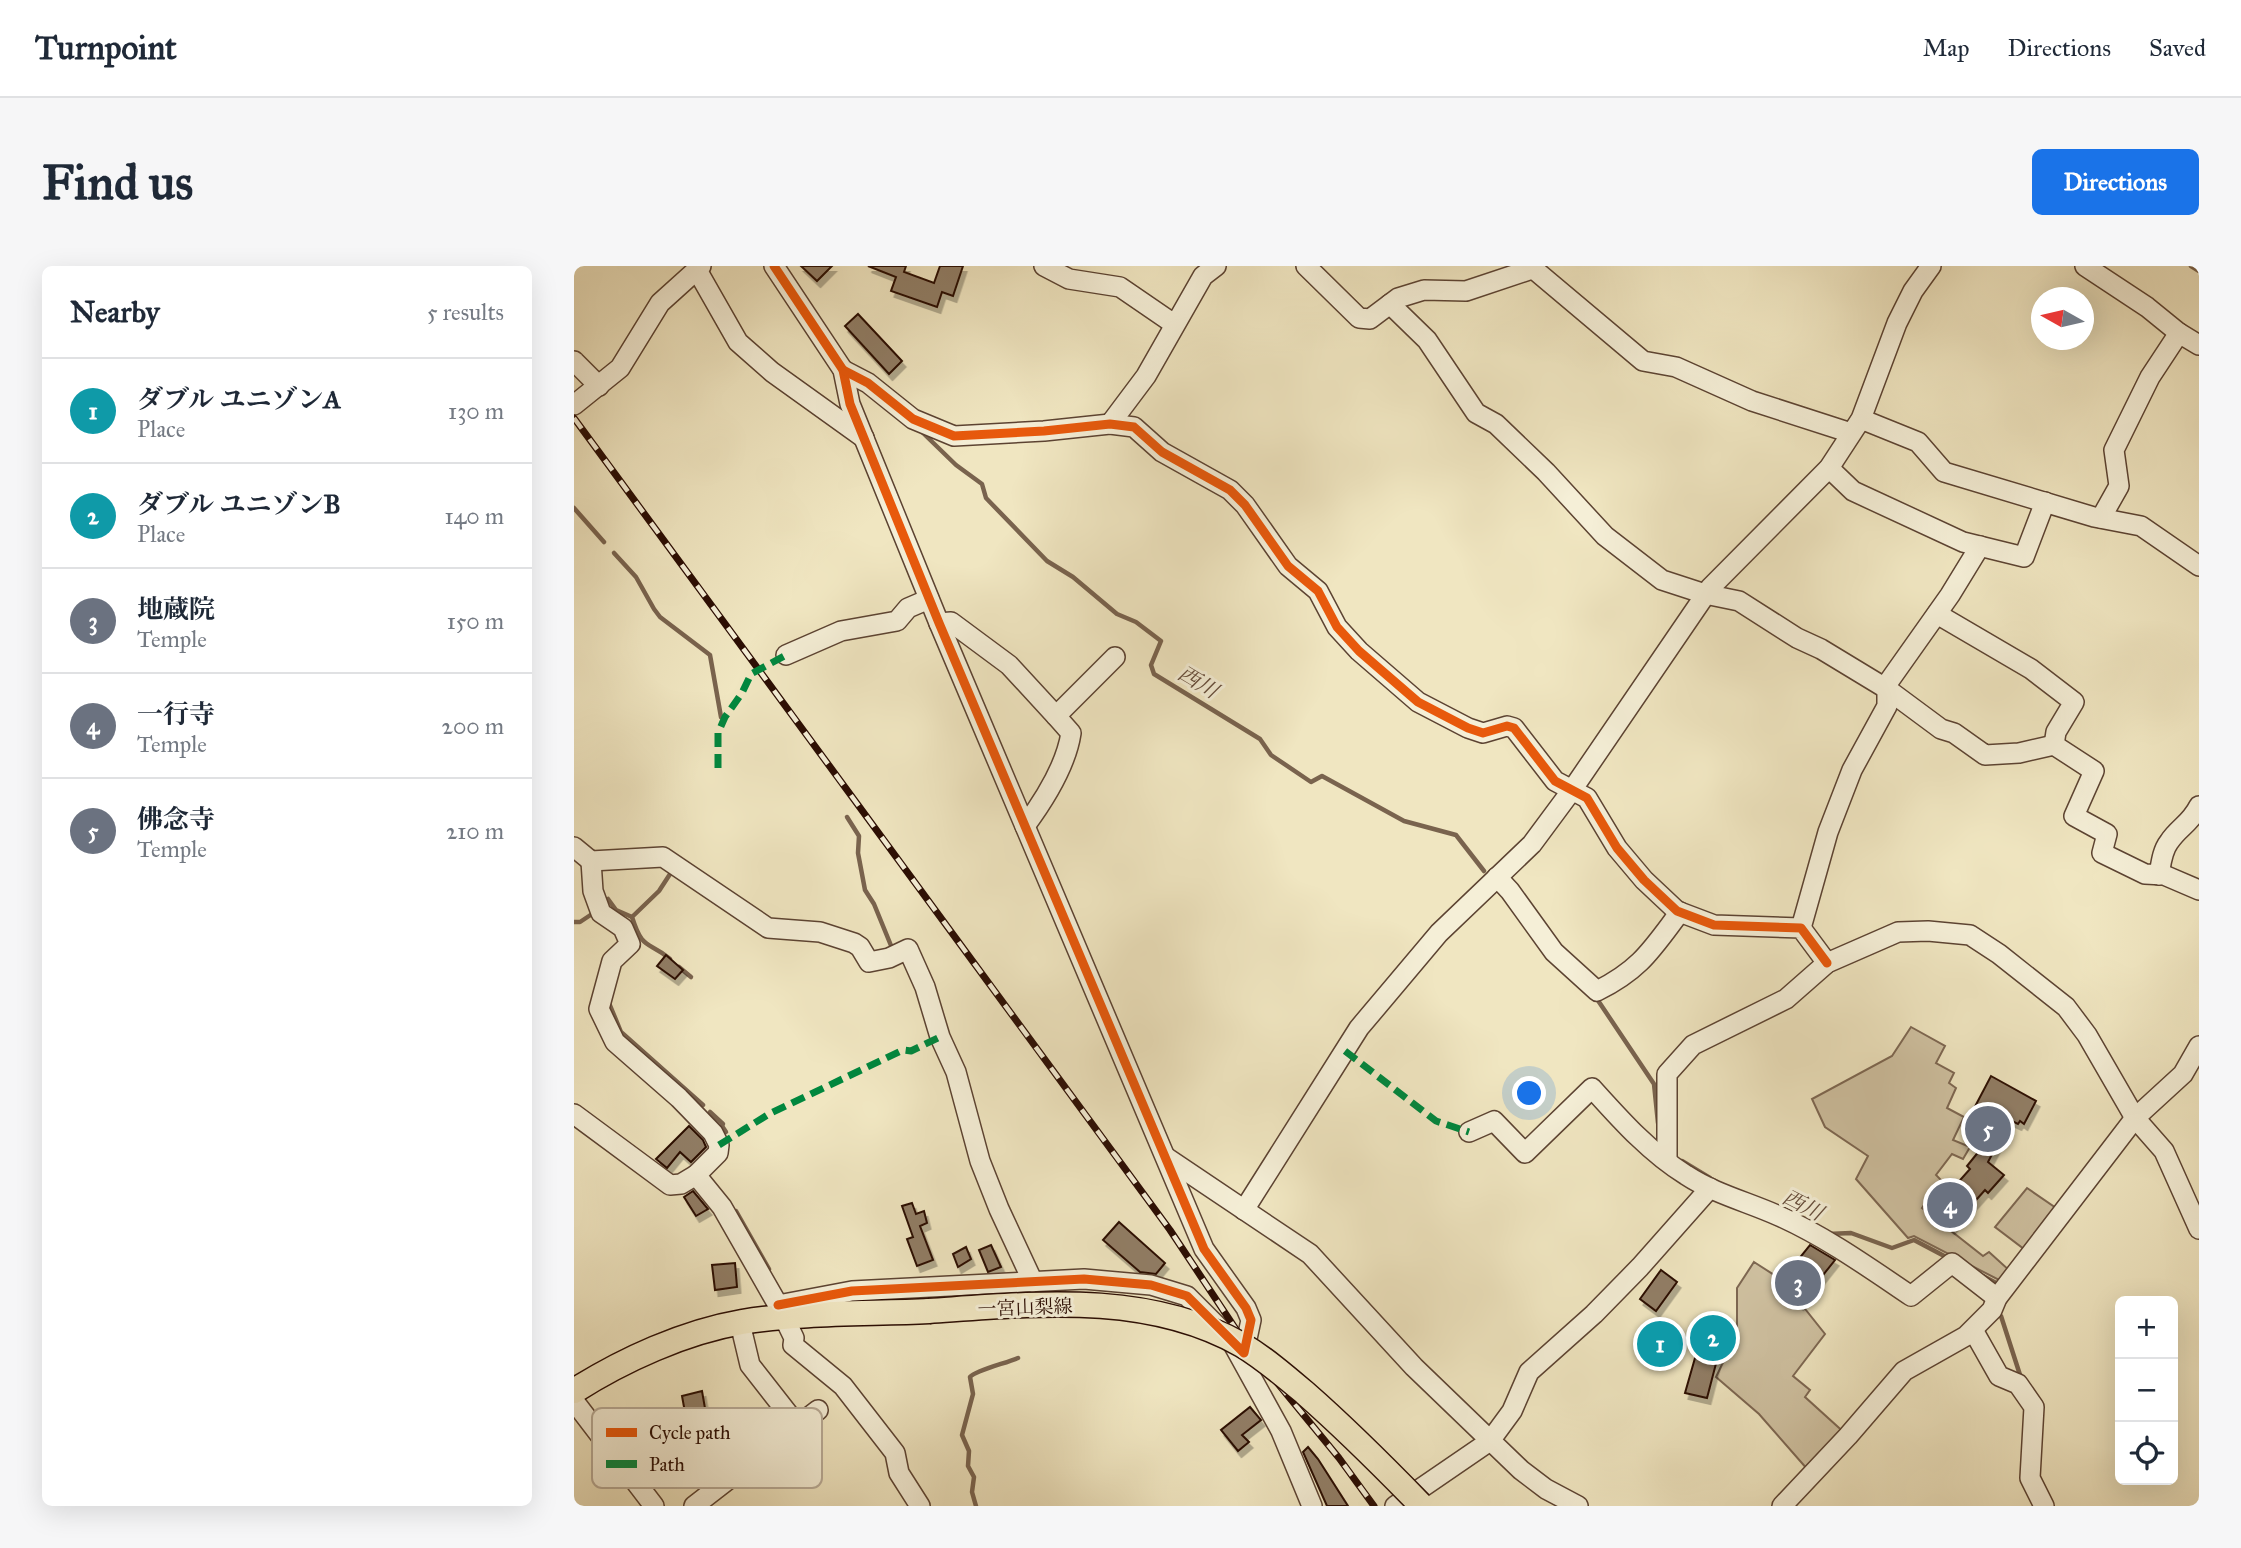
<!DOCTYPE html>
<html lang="en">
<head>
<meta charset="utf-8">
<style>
	body { margin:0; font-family:"IM FELL Great Primer","Noto Serif JP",serif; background:#f6f6f7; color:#1f2937 }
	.controls { position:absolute; right:21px; bottom:21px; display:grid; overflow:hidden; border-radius:10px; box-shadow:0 7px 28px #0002 }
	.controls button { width:63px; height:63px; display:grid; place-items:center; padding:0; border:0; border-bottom:2px solid #e0e1e3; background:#fff; color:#1f2937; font:35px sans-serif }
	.compass { position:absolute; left:1457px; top:21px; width:63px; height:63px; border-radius:50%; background:#fff; box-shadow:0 7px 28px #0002; rotate:278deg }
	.you { position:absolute; left:956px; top:828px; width:24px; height:24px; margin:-18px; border:5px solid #fff; border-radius:50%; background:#1a73e8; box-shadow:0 0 0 10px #1a73e833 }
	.badge { display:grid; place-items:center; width:46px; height:46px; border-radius:50%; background:#1a73e8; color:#fff; font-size:23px; font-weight:700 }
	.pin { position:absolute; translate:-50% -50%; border:4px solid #fff; box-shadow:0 2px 7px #0006 }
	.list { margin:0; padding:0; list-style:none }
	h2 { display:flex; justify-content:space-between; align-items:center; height:91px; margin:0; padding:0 28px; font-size:30px }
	h2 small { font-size:23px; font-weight:400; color:#747a83 }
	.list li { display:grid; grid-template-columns:46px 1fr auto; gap:21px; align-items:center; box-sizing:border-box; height:105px; padding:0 28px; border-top:2px solid #e0e1e3 }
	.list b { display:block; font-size:26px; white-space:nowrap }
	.list p { margin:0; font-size:23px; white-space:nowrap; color:#747a83 }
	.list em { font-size:23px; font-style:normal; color:#747a83 }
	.icon { flex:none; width:38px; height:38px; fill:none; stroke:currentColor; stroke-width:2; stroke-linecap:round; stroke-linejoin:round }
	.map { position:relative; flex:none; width:1625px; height:1240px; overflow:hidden; border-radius:10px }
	header { display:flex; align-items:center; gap:42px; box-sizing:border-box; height:98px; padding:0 35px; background:#fff; border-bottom:2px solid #e0e1e3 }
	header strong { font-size:33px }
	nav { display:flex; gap:38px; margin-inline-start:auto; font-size:24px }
	.intro { display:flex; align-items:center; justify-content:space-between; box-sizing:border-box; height:168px; padding:0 42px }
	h1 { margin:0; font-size:49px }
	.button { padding:18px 32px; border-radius:10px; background:#1a73e8; color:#fff; font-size:24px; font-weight:700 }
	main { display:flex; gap:42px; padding:0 42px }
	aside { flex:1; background:#fff; border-radius:10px; box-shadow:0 7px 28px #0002 }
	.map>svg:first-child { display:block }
</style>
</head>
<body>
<header>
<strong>Turnpoint</strong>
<nav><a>Map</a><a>Directions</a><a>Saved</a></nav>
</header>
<div class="intro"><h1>Find us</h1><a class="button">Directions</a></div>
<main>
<aside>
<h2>Nearby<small>5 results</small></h2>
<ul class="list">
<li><span class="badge" style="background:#0f9aa8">1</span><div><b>ダブル ユニゾンA</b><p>Place</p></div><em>130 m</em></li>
<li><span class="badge" style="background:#0f9aa8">2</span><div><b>ダブル ユニゾンB</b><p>Place</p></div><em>140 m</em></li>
<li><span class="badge" style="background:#6b7280">3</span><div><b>地蔵院</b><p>Temple</p></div><em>150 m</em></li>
<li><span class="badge" style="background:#6b7280">4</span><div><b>一行寺</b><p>Temple</p></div><em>200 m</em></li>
<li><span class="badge" style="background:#6b7280">5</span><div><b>佛念寺</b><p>Temple</p></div><em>210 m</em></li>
</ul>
</aside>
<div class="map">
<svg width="1625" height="1240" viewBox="0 0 1625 1240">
	<defs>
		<filter id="shadow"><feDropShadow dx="3.5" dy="6" stdDeviation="0" flood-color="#0004"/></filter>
	</defs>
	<rect width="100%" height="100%" fill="#f0e6c1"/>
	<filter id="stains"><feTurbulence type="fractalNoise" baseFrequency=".00286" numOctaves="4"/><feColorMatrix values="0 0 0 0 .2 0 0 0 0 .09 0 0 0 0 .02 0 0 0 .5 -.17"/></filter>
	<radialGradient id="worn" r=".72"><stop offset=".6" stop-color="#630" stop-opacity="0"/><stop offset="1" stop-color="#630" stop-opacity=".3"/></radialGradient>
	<!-- green -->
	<g fill="#cfc1a1" stroke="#7d6752" stroke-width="2">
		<path d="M1337 761 1371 780 1362 797 1380 807 1375 817 1382 822 1373 842 1390 851 1379 874 1396 881 1389 893 1378 888 1362 909 1367 914 1348 942 1409 990 1415 986 1436 1005 1427 1015 1340 970 1334 972 1282 913 1294 890 1251 861 1238 833 1318 790Z"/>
		<path d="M1453 922 1482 942 1450 983 1421 961Z"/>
		<path d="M1180 996 1208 1014 1251 1068 1219 1110 1236 1124 1231 1131 1274 1170 1234 1204 1185 1148 1142 1111 1163 1068V1022Z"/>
	</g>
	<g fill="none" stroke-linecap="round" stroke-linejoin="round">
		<!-- stream -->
		<g stroke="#79634e" stroke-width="4.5">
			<path d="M1617 0 1625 5"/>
			<path d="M347 165 382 199 408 218 412 232 473 295 499 311 543 348 562 356 587 375 577 399 580 408 686 473 697 489 737 516 748 510 830 555 882 569 910 605"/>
			<path d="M0 242 30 276"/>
			<path d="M40 287 62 311 80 343 86 351 136 389 147 451"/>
			<path d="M273 551 285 570 284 587 291 624 300 638 318 682"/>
			<path d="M34 633 42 644 58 651"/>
			<path d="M0 656H6L21 646"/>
			<path d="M96 693C74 674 69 686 58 651L85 625 98 605"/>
			<path d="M105 701 117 711"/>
			<path d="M1021 730 1080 818 1084 857"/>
			<path d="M35 737 47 766 129 839"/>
			<path d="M136 846 149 858 148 860 152 866"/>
			<path d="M1108 895 1136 912"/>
			<path d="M162 945 195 1003"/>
			<path d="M1254 968 1277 967 1318 982 1340 974 1374 992"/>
			<path d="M1409 1010 1424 1018"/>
			<path d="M1427 1050 1447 1112"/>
			<path d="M402 1240 398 1226 400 1211 394 1200 395 1185 388 1169 399 1128 396 1111C402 1104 433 1097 444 1092"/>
		</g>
	</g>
	<!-- building -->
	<g fill="#917e66" stroke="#2b0d03" stroke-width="2" filter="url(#shadow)">
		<path d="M227 0H258L243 15Z"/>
		<path d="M294 0H332L330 6 360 17 366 0H389L379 30 368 26 363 41 317 25 322 11Z"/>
		<path d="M284 48 328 95 315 108 271 60Z"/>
		<path d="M92 689 109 704 101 713 83 700Z"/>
		<path d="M1417 810 1462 835 1450 858 1446 855 1444 858 1436 854 1414 896 1430 909 1414 927 1411 924 1377 962 1353 941 1375 916 1380 921 1396 903 1393 900 1410 879 1392 869 1400 855 1395 852Z"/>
		<path d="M115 860 129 874 132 881 117 896 106 886 93 902 82 893Z"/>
		<path d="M119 925 134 943 122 950 110 931Z"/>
		<path d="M338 937 342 948 350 945 353 957 346 960 359 994 343 1000 333 973 339 971 328 940Z"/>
		<path d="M545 956 591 997 582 1008 566 1006 529 974Z"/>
		<path d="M417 979 427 1001 414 1006 405 984Z"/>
		<path d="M1236 979 1261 994 1226 1038 1203 1020Z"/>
		<path d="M392 981 397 993 384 1001 379 988Z"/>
		<path d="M161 997 163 1021 141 1024 138 999Z"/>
		<path d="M1087 1004 1103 1016 1082 1045 1066 1033Z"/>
		<path d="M1131 1057 1154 1064 1147 1086H1145L1133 1132 1111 1127Z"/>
		<path d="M1085 1058 1104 1071 1087 1097 1068 1084Z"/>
		<path d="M128 1125 132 1148 112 1152 108 1130Z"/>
		<path d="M676 1141 687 1154 668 1169 675 1176 664 1185 647 1164Z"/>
		<path d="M734 1181 744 1193 774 1240H753L729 1186Z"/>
	</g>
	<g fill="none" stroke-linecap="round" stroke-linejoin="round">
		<!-- minor casing -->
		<g stroke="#5c4332" stroke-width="22">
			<g id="minor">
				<path d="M200 0 269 104 276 138 365 357 630 983 672 1042 677 1054 670 1087 613 1030 577 1019 510 1013 278 1025 204 1039"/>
				<path d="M470 0 495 13 546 21 600 58"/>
				<path d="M732 0 785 52 796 53 824 32 850 24 892 25 958 3"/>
				<path d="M956 0 1069 95 1102 101 1178 135 1277 167"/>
				<path d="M1511 0 1573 41 1605 67 1625 79"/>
				<path d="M123 4 164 76 198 106 290 172"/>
				<path d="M816 38 853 74 902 147 922 158 972 206 1031 270 1088 314 1131 328 1165 335 1223 372 1247 383 1313 423 1367 463 1380 467 1411 489 1445 487 1480 479 1520 505 1500 550 1533 568 1528 587 1571 608 1590 609 1625 624"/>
				<path d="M0 95 25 120"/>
				<path d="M269 104 294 117 339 153 380 170 470 165 536 158 560 161 588 186 656 224 671 239 714 300 744 325 763 361 785 385 844 436 894 462 909 467 933 460 940 462 981 515 1013 532 1043 582 1070 614 1103 645 1140 659 1227 662 1253 697"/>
				<path d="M0 139 46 102 86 37 127 0"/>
				<path d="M1287 153 1344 176 1370 206 1520 251 1567 260 1625 300"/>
				<path d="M536 158 572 110 629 10 642 0"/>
				<path d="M1255 202 1279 225 1389 276 1450 291 1471 236"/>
				<path d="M1527 252 1545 220 1540 184 1576 111 1605 67"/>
				<path d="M1363 348 1457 403 1500 436 1482 466 1480 479"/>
				<path d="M365 357 377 356 435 399 482 450 541 391"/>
				<path d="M212 389 267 365 323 355 334 342 355 333"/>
				<path d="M451 560C471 533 492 500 497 467L482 450"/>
				<path d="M0 581 17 595 89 591 194 662 246 666 280 677 286 681 295 696 315 692 334 683 351 721 366 771 382 806 406 895 425 943 459 1016"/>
				<path d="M17 595 19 625 27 647 49 662 56 678 38 695 25 743 41 776 105 832 139 867 145 879 144 887 122 909 148 941 204 1039 220 1072 219 1079 269 1120 321 1187 325 1207 346 1240"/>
				<path d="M1585 609C1587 598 1588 585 1595 576 1605 561 1616 558 1625 540"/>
				<path d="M923 611 936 625 980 686 1023 725C1067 703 1078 683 1106 646"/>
				<path d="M1227 662 1254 566 1278 504 1313 440V418L1376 329 1406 280"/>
				<path d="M0 848 96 919 107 918 122 909"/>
				<path d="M895 866 920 855 951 887 1018 822C1046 853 1076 887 1112 909 1141 928 1174 936 1205 950 1252 971 1294 1001 1337 1030L1378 997 1423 1032"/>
				<path d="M593 892 736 988 840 1101 947 1204 972 1223 1004 1240"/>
				<path d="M1093 895V808L1119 779 1212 733 1253 697 1324 666 1354 665 1396 669 1425 688 1492 741 1513 769 1561 852 1590 885 1625 963"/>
				<path d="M670 944 785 762 865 667 958 578 998 524 1136 322 1255 202 1287 153 1323 57 1339 25 1357 0"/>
				<path d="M166 1057 176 1099 223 1159"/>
				<path d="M1399 1064 1425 1110 1444 1118 1460 1141 1456 1212 1470 1240"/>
				<path d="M659 1078 707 1165 738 1240"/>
				<path d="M0 1135 80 1240"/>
				<path d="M120 1240 244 1144"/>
				<path d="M821 1240 916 1175 938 1145 955 1106 1020 1048 1066 1001 1136 922"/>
				<path d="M1208 1240 1274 1170 1330 1105 1392 1070 1418 1044 1423 1032 1561 852 1609 808 1625 780"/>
			</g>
		</g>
		<!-- major casing -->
		<g stroke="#2b0d03" stroke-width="27">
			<path id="major" d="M0 1125C49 1094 110 1066 168 1056 229 1046 293 1048 355 1045"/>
		</g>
		<!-- minor -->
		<use href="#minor" stroke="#f5efd7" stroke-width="19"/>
		<!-- major -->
		<use href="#major" stroke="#f0e6c1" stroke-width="24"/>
		<!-- rail casing -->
		<g stroke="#2b0d03" stroke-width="7">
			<path id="rail" d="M0 152 596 964 673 1080 765 1192 800 1240"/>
		</g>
		<!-- rail -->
		<use href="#rail" stroke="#f5efd7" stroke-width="4.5" stroke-dasharray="13" stroke-linecap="butt"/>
		<!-- major-bridge casing -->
		<g stroke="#2b0d03" stroke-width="27" stroke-linecap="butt">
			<path id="major-bridge" d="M355 1045C459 1038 573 1025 668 1079 690 1092 711 1110 731 1127 771 1162 809 1200 846 1238"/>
		</g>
		<!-- major-bridge -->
		<use href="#major-bridge" stroke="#f0e6c1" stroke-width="24"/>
		<!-- quiet -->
		<g stroke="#00873e" stroke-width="7" stroke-dasharray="14 7" stroke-linecap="butt">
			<path d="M144 502V467L151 451 168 427 177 408 212 389"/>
			<path d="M771 785 862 855 895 866"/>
			<path d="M145 879 195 848 329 784 337 785 366 771"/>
		</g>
		<!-- cycleway casing -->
		<g stroke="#f5efd7" stroke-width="13">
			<g id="cycleway">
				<path d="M200 0 269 104 276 138 365 357 630 983 672 1042 677 1054 670 1087 613 1030 577 1019 510 1013 278 1025 204 1039"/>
				<path d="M269 104 294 117 339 153 380 170 470 165 536 158 560 161 588 186 656 224 671 239 714 300 744 325 763 361 785 385 844 436 894 462 909 467 933 460 940 462 981 515 1013 532 1043 582 1070 614 1103 645 1140 659 1227 662 1253 697"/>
			</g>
		</g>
		<!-- cycleway -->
		<use href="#cycleway" stroke="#e8590c" stroke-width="9"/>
	</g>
	<g text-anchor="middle" stroke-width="6" stroke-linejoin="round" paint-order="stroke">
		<!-- street labels -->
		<g font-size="19" fill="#2b0d03" stroke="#f5efd7">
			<text transform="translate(451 1041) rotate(-2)" y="7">一宮山梨線</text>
		</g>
		<!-- water labels -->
		<g font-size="21" font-style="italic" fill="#664d3b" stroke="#f5efd7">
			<text transform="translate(624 416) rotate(31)" y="7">西川</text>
			<text transform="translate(1229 939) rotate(27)" y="7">西川</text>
		</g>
	</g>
	<!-- legend -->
	<rect x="18" y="1142" width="230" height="80" rx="10" fill="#f5efd7" stroke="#b8ab97" stroke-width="2"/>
	<rect x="32" y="1162" width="31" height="9" fill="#e8590c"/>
	<rect x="32" y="1194" width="31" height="8" fill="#00873e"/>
	<g font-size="19" fill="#2b0d03">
		<text x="75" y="1173">Cycle path</text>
		<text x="75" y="1205">Path</text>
	</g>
	<rect width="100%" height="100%" filter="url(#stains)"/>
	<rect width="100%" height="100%" fill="url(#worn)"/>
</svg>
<div class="controls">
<button>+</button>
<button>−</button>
<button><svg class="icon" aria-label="locate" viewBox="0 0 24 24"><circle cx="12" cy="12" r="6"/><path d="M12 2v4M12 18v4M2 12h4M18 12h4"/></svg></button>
</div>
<svg class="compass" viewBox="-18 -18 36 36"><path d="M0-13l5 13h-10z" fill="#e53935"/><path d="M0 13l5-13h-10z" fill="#747a83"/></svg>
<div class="you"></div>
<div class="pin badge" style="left:1086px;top:1078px;background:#0f9aa8">1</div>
<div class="pin badge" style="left:1139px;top:1072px;background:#0f9aa8">2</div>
<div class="pin badge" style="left:1224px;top:1017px;background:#6b7280">3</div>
<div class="pin badge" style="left:1376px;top:939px;background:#6b7280">4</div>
<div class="pin badge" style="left:1414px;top:863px;background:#6b7280">5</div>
</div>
</main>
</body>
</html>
